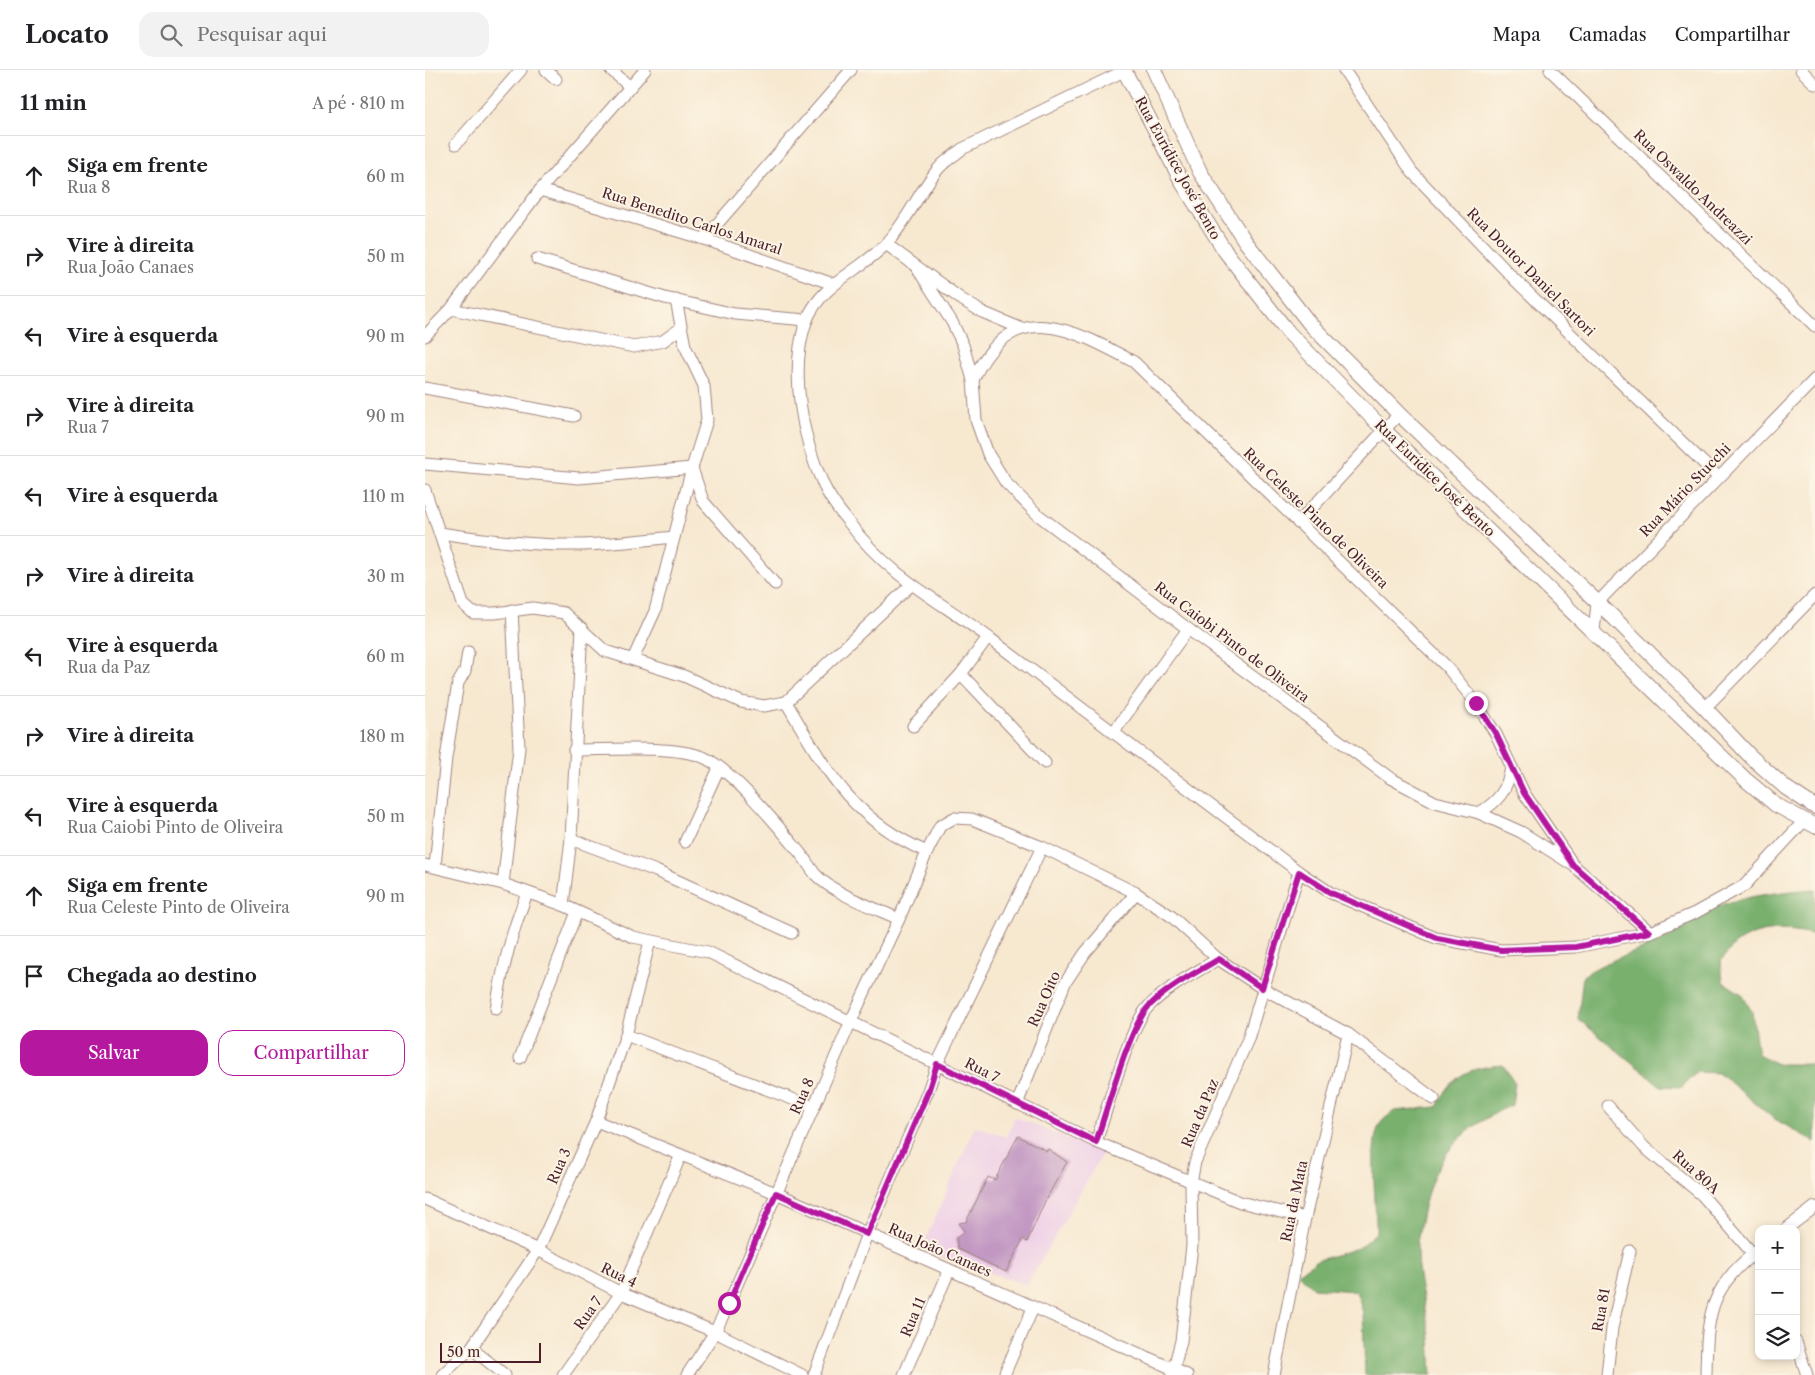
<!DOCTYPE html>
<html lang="pt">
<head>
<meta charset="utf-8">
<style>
	body { margin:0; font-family:"Libre Caslon Text",serif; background:#f2f2f2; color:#202124 }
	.controls { position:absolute; right:15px; bottom:15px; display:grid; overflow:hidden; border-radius:10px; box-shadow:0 2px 8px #0003 }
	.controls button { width:45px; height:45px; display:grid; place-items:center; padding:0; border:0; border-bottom:1px solid #e0e0e0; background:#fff; color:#202124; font:25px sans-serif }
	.scale { position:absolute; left:15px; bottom:12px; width:101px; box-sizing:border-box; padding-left:5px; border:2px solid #4a1f2b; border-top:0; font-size:14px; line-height:18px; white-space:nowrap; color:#4a1f2b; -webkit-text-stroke:4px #fcf5e5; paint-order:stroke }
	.stop { position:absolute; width:15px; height:15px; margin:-11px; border:4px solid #b5179e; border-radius:50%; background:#fff }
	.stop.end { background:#b5179e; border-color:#fff; box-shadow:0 1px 5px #0008 }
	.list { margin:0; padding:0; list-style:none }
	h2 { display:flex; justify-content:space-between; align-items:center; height:65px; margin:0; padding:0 20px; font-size:21px }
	h2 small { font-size:16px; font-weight:400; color:#757577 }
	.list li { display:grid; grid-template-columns:32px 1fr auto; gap:15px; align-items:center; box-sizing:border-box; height:80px; padding:0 20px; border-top:1px solid #e0e0e0 }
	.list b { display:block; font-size:19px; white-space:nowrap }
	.list p { margin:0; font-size:16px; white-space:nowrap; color:#757577 }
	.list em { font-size:16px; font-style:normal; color:#757577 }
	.actions { display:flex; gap:10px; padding:15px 20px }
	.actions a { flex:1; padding:11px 0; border:1px solid #b5179e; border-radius:15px; text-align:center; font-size:18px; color:#b5179e }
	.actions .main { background:#b5179e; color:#fff }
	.icon { flex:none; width:28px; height:28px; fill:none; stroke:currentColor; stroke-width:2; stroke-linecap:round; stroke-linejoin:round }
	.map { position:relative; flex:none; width:1390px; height:1305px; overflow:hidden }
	header { display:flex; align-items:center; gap:30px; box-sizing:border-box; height:70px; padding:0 25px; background:#fff; border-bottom:1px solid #e0e0e0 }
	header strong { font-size:24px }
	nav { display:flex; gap:28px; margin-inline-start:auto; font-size:18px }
	.search { width:350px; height:45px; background:#f2f2f2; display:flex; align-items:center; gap:12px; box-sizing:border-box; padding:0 18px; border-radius:15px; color:#757577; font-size:19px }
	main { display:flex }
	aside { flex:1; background:#fff }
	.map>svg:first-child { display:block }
</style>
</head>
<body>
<header>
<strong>Locato</strong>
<div class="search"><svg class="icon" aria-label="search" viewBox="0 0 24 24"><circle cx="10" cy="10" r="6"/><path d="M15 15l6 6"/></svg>Pesquisar aqui</div>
<nav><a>Mapa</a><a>Camadas</a><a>Compartilhar</a></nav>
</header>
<main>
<aside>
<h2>11 min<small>A pé · 810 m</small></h2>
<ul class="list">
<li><svg class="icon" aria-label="ahead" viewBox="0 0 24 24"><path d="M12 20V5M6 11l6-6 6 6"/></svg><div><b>Siga em frente</b><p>Rua 8</p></div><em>60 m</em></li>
<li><svg class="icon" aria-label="right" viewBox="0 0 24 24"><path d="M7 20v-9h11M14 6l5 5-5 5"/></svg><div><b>Vire à direita</b><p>Rua João Canaes</p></div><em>50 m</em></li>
<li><svg class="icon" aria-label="left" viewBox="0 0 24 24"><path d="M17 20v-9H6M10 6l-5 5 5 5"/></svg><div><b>Vire à esquerda</b></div><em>90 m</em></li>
<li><svg class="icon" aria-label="right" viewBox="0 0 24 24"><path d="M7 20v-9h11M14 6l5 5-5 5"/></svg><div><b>Vire à direita</b><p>Rua 7</p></div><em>90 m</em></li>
<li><svg class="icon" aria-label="left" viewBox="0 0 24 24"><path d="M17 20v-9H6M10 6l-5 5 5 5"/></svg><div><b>Vire à esquerda</b></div><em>110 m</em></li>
<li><svg class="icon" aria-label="right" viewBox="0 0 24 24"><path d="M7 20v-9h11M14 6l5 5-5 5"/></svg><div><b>Vire à direita</b></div><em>30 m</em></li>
<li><svg class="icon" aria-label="left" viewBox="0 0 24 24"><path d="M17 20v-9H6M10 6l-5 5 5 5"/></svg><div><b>Vire à esquerda</b><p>Rua da Paz</p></div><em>60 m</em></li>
<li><svg class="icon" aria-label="right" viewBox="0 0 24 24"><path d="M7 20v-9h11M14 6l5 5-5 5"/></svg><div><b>Vire à direita</b></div><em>180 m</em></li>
<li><svg class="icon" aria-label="left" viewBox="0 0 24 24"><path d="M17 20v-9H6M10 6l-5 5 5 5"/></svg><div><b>Vire à esquerda</b><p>Rua Caiobi Pinto de Oliveira</p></div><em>50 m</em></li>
<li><svg class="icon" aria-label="ahead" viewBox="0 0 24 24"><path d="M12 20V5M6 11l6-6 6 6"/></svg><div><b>Siga em frente</b><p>Rua Celeste Pinto de Oliveira</p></div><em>90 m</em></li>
<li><svg class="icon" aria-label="arrive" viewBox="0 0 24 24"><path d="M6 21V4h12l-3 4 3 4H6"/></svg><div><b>Chegada ao destino</b></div></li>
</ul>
<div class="actions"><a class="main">Salvar</a><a>Compartilhar</a></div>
</aside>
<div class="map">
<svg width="1390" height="1305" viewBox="0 0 1390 1305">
	<rect width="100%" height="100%" fill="#fcf5e5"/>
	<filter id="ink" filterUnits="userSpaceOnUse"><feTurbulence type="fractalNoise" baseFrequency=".02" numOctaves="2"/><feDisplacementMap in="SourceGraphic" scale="10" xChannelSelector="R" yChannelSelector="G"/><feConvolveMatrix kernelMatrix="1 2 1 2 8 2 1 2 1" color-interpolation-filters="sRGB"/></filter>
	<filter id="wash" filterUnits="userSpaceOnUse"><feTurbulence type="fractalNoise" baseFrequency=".0096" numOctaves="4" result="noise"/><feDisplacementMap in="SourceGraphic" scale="20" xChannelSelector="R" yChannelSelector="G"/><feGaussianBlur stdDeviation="1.12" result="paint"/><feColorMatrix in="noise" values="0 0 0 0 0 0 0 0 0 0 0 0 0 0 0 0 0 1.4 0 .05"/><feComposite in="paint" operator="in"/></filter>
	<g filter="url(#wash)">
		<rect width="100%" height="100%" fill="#f7e8d0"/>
		<!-- built -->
		<path fill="#efd0e7" d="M590 1047 678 1083 602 1215 496 1180 550 1056 581 1067Z"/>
		<!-- forest -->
		<g fill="#79b06e" stroke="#62684c">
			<path d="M1390 819V865C1365 858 1334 857 1312 873 1306 877 1301 885 1296 891L1298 912 1317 924 1327 942 1333 984 1352 994H1390V1072L1348 1048 1294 1003 1272 1002 1257 1017 1236 1016 1153 949 1158 906C1181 890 1208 884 1234 872 1247 867 1256 855 1268 848 1301 827 1352 822 1390 819Z"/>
			<path d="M1078 995 1090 1013 1087 1035C1034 1059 1007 1089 997 1147 995 1156 993 1165 992 1173 991 1202 999 1231 1004 1260 1006 1274 1006 1290 1007 1305H940L938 1242 931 1221 888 1218 873 1203 891 1191 933 1178 951 1163C952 1139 943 1072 955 1054 958 1049 965 1045 969 1041L1012 1037C1028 1004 1042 998 1078 995Z"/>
		</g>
		<g id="blocks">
			<!-- building -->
			<path fill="#c298c3" d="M593 1066 622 1081 623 1079 642 1092 621 1129 602 1172 598 1169 581 1202 533 1179 531 1168 540 1162 534 1153 541 1152 563 1107 570 1110Z"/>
		</g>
	</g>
	<g filter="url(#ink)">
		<use href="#blocks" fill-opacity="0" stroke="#a0847e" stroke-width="1"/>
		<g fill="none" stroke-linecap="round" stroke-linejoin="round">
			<!-- minor casing -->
			<g stroke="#a0847e" stroke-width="13">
				<g id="minor">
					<path d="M121 0 131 9"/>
					<path d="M186 0 204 16"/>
					<path d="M701 0 537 79C530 85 520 91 514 98 494 121 482 152 461 174 435 201 395 214 381 252 364 301 377 369 399 416 405 429 416 443 425 454 465 508 516 531 567 570 669 648 771 725 874 802L906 823 1011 868 1076 880 1151 877 1225 862 1270 843 1320 815 1378 752"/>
					<path d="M919 0 987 102 1090 210 1293 407"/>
					<path d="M1125 0 1390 256"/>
					<path d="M1376 0 1390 14"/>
					<path d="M31 74 96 0"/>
					<path d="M115 120 279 169 408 214"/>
					<path d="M279 169 426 0"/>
					<path d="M461 174 536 229 557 242 595 258"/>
					<path d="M112 189 240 228 310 244 382 250"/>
					<path d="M492 198 527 252 538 275 548 310 551 350 563 384 581 413 612 444 763 559 965 708 1010 732 1054 743 1096 762 1148 795 1225 862"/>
					<path d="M26 239 209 277 238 271 256 258"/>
					<path d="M0 266 26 239 115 120 220 0"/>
					<path d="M548 310C587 226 646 258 709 292L1022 597 1051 633 1071 664 1099 723 1145 790"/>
					<path d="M0 318 149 346"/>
					<path d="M0 394 154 408 267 398 278 431 350 514"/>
					<path d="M0 420 38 534 48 543H70L108 538 139 543 180 581 259 606 316 632 339 636 361 632 486 515"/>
					<path d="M873 453 974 344"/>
					<path d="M15 463C62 470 109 476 157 475 188 474 218 470 249 467"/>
					<path d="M1169 561 1172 533 1390 309"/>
					<path d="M208 589 230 541 267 398 282 350 279 316 260 276 251 230"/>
					<path d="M536 604 620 693"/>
					<path d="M361 632C401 700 426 749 502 782"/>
					<path d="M1280 638 1390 525"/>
					<path d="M488 656 536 604 563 567"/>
					<path d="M688 663 763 559"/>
					<path d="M149 680C183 680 247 675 278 687 306 699 355 758 375 783 381 790 385 798 391 805 409 824 450 838 474 849"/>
					<path d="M1054 743C1074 731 1082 720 1086 698"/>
					<path d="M146 769 231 801 367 863"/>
					<path d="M260 772 294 698"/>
					<path d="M0 795 78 814 138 835 208 867 283 882 671 1072 815 1132 880 1148"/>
					<path d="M10 796 21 688 33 613 40 601 43 582"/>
					<path d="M78 814 94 678 87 540"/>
					<path d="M138 835 146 769 157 558"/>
					<path d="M71 939C77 898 87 861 102 823"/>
					<path d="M201 965 388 1037"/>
					<path d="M95 988 152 842"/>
					<path d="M592 1034 640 913 660 883 711 823"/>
					<path d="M1183 1036 1219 1077 1277 1125 1328 1184 1334 1194"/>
					<path d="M171 1051 351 1123 762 1305"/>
					<path d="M671 1072C681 1043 705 954 724 936 744 916 770 903 793 889"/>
					<path d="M0 1129 113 1180 196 1223 290 1262 377 1305"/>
					<path d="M1361 1159 1390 1137"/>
					<path d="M1371 1272 1382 1305"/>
					<path d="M46 1278 80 1305"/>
					<path d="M17 1305 46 1278 113 1180 171 1051 201 965 225 871"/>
					<path d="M138 1305 196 1223 256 1085"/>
					<path d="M262 1305 290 1262 304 1233 426 951 474 849 502 782 515 756 529 748 547 749 617 777 711 823 746 846 793 889 837 918 923 964 1009 1029"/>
					<path d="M389 1305 442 1164 503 1021 512 994 617 777"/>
					<path d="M479 1305 524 1201"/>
					<path d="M579 1305 608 1238"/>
					<path d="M747 1305 756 1271 767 1176 766 1113 770 1092 823 969 874 802"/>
					<path d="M849 1305 880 1148 923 964"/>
					<path d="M1182 1305 1187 1258 1205 1181"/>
					<path d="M1281 1305C1282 1248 1283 1218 1332 1181"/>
				</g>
			</g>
			<!-- tertiary casing -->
			<g stroke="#a0847e" stroke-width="16">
				<g id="tertiary">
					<path d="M699 0 758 114 800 181 863 262 960 361 1321 710 1351 735 1390 756"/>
					<path d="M729 0 775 102 820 171 885 254 974 344 1188 547 1280 638 1325 686 1361 718 1390 737"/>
				</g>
			</g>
			<!-- minor -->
			<use href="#minor" stroke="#fff" stroke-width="11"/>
			<!-- tertiary -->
			<use href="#tertiary" stroke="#fff" stroke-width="14"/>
		</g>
	</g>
	<g fill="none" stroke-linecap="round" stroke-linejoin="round" filter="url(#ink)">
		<!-- route -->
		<path stroke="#b5179e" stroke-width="6" d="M304 1233 351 1123 442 1164 503 1022 512 994 671 1072C681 1043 705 955 724 936 744 916 770 903 794 889L837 918 874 802 906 823 1012 868 1076 880 1151 877 1224 862 1148 795 1099 723 1071 664 1051 633"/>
	</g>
	<g text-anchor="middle" stroke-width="4" stroke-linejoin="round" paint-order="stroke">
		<!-- street labels -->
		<g font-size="14" fill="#4a1f2b" stroke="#fcf5e5">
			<text transform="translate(753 98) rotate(61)" y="5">Rua Eurídice José Bento</text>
			<text transform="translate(1268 117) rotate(44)" y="5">Rua Oswaldo Andreazzi</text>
			<text transform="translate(267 151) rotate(18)" y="5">Rua Benedito Carlos Amaral</text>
			<text transform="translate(1106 202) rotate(45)" y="5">Rua Doutor Daniel Sartori</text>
			<text transform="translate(1010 408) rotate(44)" y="5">Rua Eurídice José Bento</text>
			<text transform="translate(1260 420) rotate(-46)" y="5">Rua Mário Stucchi</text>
			<text transform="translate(891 448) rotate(44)" y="5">Rua Celeste Pinto de Oliveira</text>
			<text transform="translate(807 572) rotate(37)" y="5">Rua Caiobi Pinto de Oliveira</text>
			<text transform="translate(619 929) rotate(-66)" y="5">Rua Oito</text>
			<text transform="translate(557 1000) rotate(27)" y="5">Rua 7</text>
			<text transform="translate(377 1026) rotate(-66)" y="5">Rua 8</text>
			<text transform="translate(775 1043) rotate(-67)" y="5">Rua da Paz</text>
			<text transform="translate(134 1096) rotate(-66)" y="5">Rua 3</text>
			<text transform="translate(1271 1102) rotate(42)" y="5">Rua 80A</text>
			<text transform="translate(869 1131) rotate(-78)" y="5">Rua da Mata</text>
			<text transform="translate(515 1180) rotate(24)" y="5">Rua João Canaes</text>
			<text transform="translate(194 1205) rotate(26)" y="5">Rua 4</text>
			<text transform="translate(1176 1240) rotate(-80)" y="5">Rua 81</text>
			<text transform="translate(163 1243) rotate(-55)" y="5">Rua 7</text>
			<text transform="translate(488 1247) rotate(-67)" y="5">Rua 11</text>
		</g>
	</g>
</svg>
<div class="controls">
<button>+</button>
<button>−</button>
<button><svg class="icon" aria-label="layers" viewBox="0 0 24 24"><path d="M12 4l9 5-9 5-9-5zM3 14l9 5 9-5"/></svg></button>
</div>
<div class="scale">50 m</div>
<div class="stop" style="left:304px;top:1233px"></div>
<div class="stop end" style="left:1051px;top:633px"></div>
</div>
</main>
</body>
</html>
